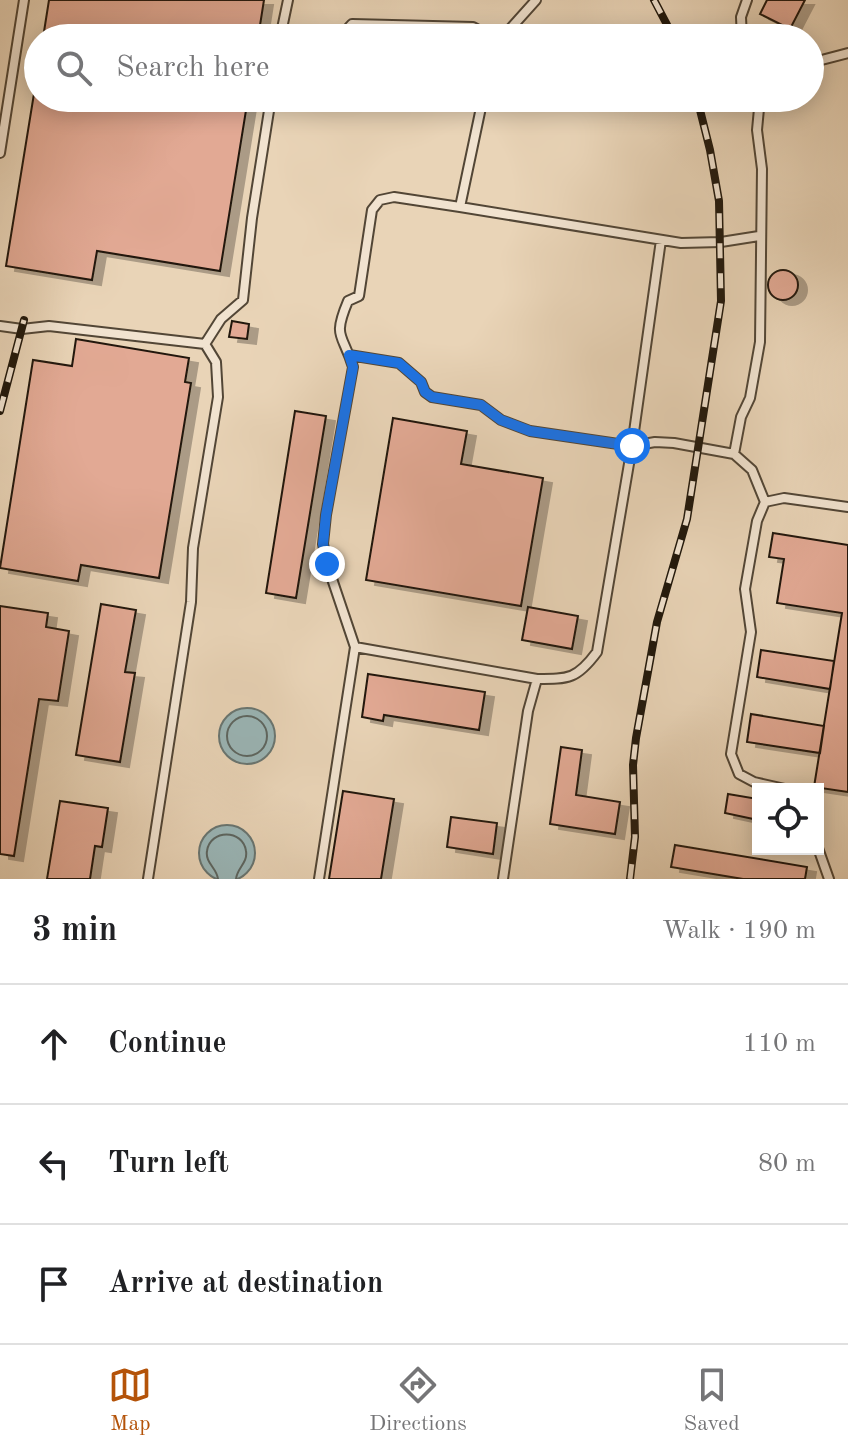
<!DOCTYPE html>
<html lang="en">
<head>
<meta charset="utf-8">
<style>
	:root { --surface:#fff; --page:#f2f2f2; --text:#202124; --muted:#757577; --line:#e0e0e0; --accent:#b45309 }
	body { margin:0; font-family:"Old Standard TT",serif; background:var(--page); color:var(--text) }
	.controls { position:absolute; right:24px; bottom:24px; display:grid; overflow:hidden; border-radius:0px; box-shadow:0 4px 20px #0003 }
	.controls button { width:72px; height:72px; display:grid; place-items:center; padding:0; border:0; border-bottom:2px solid var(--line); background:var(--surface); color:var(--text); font:40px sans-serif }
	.stop { position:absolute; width:24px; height:24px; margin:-18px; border:6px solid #1a73e8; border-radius:50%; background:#fff }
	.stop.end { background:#1a73e8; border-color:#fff; box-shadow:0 2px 8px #0008 }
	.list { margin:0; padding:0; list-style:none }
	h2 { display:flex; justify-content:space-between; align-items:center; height:104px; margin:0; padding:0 32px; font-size:34px }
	h2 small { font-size:26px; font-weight:400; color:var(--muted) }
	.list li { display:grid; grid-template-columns:52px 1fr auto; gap:24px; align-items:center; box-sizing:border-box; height:120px; padding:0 32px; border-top:2px solid var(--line) }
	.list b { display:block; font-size:30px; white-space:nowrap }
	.list em { font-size:26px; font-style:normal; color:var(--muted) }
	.icon { flex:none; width:44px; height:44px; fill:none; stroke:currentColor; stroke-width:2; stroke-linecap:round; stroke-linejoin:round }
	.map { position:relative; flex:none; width:848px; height:879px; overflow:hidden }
	.search { position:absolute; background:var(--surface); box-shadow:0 4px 20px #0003; left:24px; right:24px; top:24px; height:88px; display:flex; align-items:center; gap:20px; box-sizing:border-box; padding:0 28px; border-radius:44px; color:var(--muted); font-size:30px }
	.sheet { height:464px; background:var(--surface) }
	nav { display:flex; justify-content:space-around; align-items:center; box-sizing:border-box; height:112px; border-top:2px solid var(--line); background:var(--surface); font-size:22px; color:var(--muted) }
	nav a { display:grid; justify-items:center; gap:4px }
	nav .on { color:var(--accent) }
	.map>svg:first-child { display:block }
	.water { fill:#9ab6b7; stroke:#697672; stroke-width:2 }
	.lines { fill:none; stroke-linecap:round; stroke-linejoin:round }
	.shore { stroke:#5d6661; stroke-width:2 }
	.building { fill:#e2a994; stroke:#20170b; stroke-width:2; filter:url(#shadow) }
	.service-casing { stroke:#524636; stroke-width:12 }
	.service { stroke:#f1e3d0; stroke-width:8 }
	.rail-casing { stroke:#20170b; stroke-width:8 }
	.rail { stroke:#f1e3d0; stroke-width:5; stroke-dasharray:15; stroke-linecap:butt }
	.route { stroke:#1a73e8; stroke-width:10 }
</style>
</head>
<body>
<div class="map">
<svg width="848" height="879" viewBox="0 0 848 879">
	<defs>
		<filter id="shadow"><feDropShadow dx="9" dy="5" stdDeviation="0" flood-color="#0004"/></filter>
	</defs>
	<rect width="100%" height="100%" fill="#e9d4b7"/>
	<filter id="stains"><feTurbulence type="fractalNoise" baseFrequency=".0025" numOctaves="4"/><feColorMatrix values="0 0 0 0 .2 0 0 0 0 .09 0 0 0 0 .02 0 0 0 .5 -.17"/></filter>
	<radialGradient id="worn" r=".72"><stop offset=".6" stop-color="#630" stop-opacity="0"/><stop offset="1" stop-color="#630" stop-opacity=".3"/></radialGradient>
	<path class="water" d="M219 736a28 28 0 1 1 56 0a28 28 0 1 1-56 0Z
		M199 853a28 28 0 1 1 56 0a28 28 0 1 1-56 0Z"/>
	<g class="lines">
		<path class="shore" d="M227 736a20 20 0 1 1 40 0a20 20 0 1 1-40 0Z
			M218 879C217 868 205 863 207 851 210 829 243 829 246 851 248 863 237 868 236 879"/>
	</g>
	<path class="building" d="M49 0H264L258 38H43Z
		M767 0H805L790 29 760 14Z
		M38 69V98H248L220 271 97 251 92 280 6 266Z
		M768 285a15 15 0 1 1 30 0a15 15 0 1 1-30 0Z
		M232 321 249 324 247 339 229 337Z
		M76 339 189 358 185 382 191 383 159 578 81 565 78 581 0 568 33 360 72 366Z
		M295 411 326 416 296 598 266 593Z
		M393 418 467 431 461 464 543 478 521 606 366 580Z
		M773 533 848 545V792L814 787 842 613 777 603 784 559 769 557Z
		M101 604 136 610 125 672 135 673 120 762 76 755Z
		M0 606 48 613 46 627 69 631 58 701 39 699 14 856 0 854Z
		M528 607 578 616 572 649 522 640Z
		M761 650 834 661 830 689 757 677Z
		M368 674 485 692 479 730 384 715 383 721 362 717Z
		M751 714 824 726 820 753 747 742Z
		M561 747 582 750 576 795 620 802 615 834 550 824Z
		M343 791 394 799 381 879H329Z
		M728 794 758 799V820L725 813Z
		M60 801 108 808 102 847 95 846 90 879H47Z
		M451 817 497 823 493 854 447 847Z
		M675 845 807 867 805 879H743L671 867Z"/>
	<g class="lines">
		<g class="service-casing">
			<path id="service" d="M280 38 288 0
				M339 38 352 24 473 27 493 38
				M497 38 510 29 536 0
				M742 38 741 17 747 0
				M810 63 848 53
				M760 98 757 130 762 169 760 342 750 398 741 417 734 454 752 470 765 502 757 521 745 589 751 632 731 754 739 774 754 782 785 789
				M0 153 24 0
				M460 207 483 98
				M0 326 22 329 49 326 205 344 216 362 218 397 193 548 191 602 148 879
				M205 344 221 319 243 300 252 218 271 98
				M349 355 399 363 421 382 425 392 432 397 481 405 501 420 530 431 632 446 655 442 674 443 734 454
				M765 502 784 498 848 507
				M355 647 327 564 323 544 326 515 353 367C343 333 332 339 348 301L359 296 372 210 380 200 394 197 460 207 681 243 721 242 759 236
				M818 848 829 879
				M319 879 355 647 537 679C569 679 577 679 597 652L632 446 661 240
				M503 879 528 711 537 679"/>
		</g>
		<use href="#service" class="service"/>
		<g class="rail-casing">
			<path id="rail" d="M654 0 674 38
				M0 411 24 320
				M630 879 635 837 633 765 636 738 657 622 687 519 721 301 719 201 710 150 697 98"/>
		</g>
		<use href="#rail" class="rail"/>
	</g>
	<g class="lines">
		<path class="route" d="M327 564 323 544 326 515 353 367 349 355 399 363 421 382 425 392 432 397 481 405 501 420 530 431 632 446"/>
	</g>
	<rect width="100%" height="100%" filter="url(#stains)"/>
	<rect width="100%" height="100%" fill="url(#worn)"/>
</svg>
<div class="controls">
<button><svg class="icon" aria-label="locate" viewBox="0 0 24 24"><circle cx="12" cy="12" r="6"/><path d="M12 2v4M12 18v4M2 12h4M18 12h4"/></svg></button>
</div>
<div class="stop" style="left:632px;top:446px"></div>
<div class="stop end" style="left:327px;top:564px"></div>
<div class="search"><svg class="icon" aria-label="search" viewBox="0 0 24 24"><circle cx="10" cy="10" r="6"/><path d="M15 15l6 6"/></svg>Search here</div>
</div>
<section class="sheet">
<h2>3 min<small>Walk · 190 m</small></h2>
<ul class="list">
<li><svg class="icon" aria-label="ahead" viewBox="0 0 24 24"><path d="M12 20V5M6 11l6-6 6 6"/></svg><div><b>Continue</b></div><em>110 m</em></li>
<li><svg class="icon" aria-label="left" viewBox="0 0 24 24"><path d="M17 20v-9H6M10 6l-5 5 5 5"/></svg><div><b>Turn left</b></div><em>80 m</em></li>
<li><svg class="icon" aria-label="arrive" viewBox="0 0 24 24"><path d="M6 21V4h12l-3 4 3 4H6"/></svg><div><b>Arrive at destination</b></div></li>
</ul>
</section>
<nav>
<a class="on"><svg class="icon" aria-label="map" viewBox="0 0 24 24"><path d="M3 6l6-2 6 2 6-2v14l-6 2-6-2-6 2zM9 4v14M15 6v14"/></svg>Map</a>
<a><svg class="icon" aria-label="directions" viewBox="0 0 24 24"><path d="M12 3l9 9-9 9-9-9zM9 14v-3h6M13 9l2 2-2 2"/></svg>Directions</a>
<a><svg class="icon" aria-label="saved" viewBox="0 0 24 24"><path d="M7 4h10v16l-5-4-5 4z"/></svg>Saved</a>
</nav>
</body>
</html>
